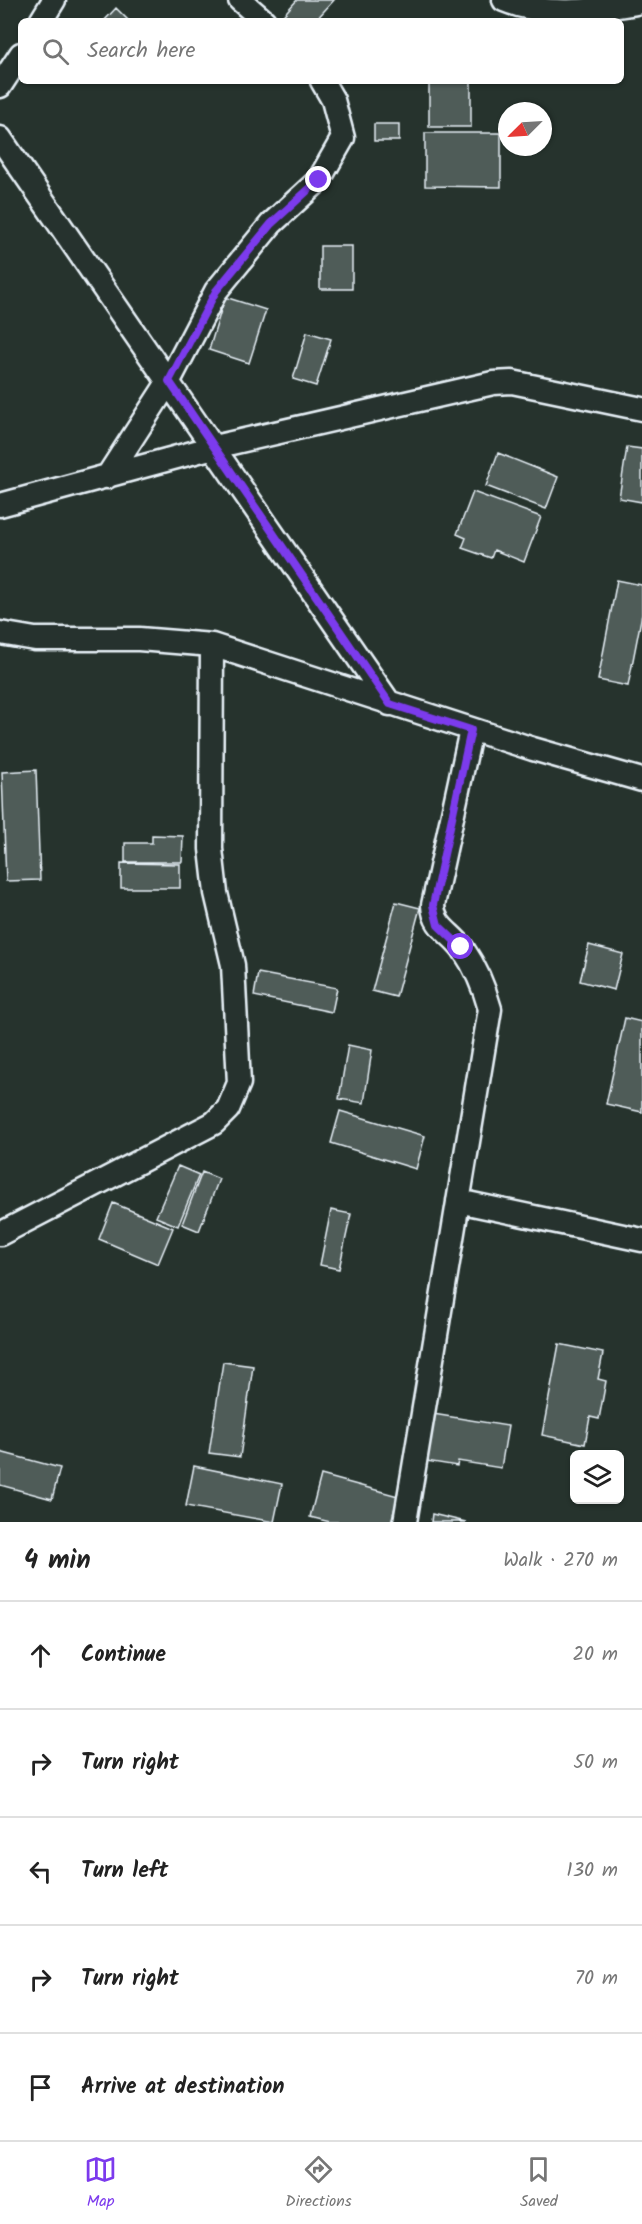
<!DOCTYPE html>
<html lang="en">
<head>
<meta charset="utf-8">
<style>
	:root { --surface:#fff; --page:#f6f6f6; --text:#222; --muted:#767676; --line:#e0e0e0; --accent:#7c3aed }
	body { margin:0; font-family:Kalam,sans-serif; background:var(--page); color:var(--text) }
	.controls { position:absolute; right:18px; bottom:18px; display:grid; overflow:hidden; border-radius:9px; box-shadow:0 2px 4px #0004 }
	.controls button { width:54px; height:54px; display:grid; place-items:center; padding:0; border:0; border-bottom:2px solid var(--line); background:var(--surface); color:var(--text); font:30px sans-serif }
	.compass { position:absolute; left:498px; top:102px; width:54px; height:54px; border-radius:50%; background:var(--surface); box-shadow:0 2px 4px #0004; rotate:246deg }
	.stop { position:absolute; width:18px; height:18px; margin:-14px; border:4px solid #7c3aed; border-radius:50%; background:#fff }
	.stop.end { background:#7c3aed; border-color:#fff; box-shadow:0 2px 6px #0008 }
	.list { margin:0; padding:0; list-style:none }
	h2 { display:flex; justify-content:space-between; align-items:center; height:78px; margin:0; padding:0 24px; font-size:26px }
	h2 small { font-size:20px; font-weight:400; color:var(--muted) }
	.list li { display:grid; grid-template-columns:39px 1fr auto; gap:18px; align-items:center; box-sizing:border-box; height:108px; padding:0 24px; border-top:2px solid var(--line) }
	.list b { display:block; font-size:22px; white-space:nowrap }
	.list em { font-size:20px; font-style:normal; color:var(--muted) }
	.icon { flex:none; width:33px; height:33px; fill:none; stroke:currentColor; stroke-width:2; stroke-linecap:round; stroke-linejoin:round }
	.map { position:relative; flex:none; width:642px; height:1522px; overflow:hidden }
	.search { position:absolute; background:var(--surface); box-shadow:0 2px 4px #0004; left:18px; right:18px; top:18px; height:66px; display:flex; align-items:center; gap:15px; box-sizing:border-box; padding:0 21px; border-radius:9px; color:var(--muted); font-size:22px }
	.sheet { height:618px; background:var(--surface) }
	nav { display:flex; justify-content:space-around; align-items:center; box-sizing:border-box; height:84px; border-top:2px solid var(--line); background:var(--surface); font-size:16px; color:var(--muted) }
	nav a { display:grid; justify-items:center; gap:3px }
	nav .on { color:var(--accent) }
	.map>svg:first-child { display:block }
	.building { fill:#505c59; stroke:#e8f1f8; stroke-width:1.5 }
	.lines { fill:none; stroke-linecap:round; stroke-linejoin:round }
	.street-casing { stroke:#e8f1f8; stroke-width:27 }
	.street { stroke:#26332d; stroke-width:22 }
	.route { stroke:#7c3aed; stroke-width:8 }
</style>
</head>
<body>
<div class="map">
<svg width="642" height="1522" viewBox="0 0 642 1522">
	<rect width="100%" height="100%" fill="#26332d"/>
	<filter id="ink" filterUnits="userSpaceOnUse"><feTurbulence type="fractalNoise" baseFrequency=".0167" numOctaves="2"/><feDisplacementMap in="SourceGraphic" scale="12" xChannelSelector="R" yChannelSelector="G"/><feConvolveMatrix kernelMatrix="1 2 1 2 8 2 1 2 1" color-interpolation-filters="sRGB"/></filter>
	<g filter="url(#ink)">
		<path class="building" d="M297 0H334L315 21H278Z
			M116 8 129 21H104Z
			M429 81H471V127H429Z
			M374 124H399V141H374Z
			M425 133H501V187L425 186Z
			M320 246H352V289H320Z
			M225 297 266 310 249 363 209 350Z
			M307 332 331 339 316 386 293 379Z
			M627 447 642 449V502L619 498Z
			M498 453 558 477 546 509 486 486Z
			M473 492 541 517 524 562 494 550 491 558 462 548 466 538 457 534Z
			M617 580 642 585V614L628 686 598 680Z
			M36 770 40 880 6 881 2 772Z
			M152 835 183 836 182 862H125V843H152Z
			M121 863 180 864V888H121Z
			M396 902 420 908 396 997 372 991Z
			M589 945 623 954 614 990 580 981Z
			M258 973 337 988 332 1012 254 996Z
			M625 1018 642 1022V1112L606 1104Z
			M348 1045 372 1050 364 1103 339 1099Z
			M340 1111 425 1136 416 1169 331 1143Z
			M178 1166 199 1175 178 1226 156 1217Z
			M202 1172 219 1179 199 1231 182 1224Z
			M113 1203 173 1228 158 1264 99 1239Z
			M331 1210 351 1214 339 1269 320 1265Z
			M559 1344 603 1353 598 1379 606 1381 599 1419 590 1417 585 1444 542 1435Z
			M223 1362 253 1366 240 1457 209 1453Z
			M427 1413 508 1426 501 1468 458 1461 457 1466 420 1460Z
			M0 1452 60 1468 52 1499 0 1485Z
			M194 1466 282 1484 274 1522 186 1506Z
			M321 1475 398 1496 391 1522H330L310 1517Z
			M432 1514 466 1522H431Z"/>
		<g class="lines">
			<g class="street-casing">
				<path id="street" d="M240 0 264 21
					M504 0C550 19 594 10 642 2
					M41 21 54 0
					M0 86 21 54
					M0 138 390 704
					M107 477 169 381 216 291 271 224 319 180 343 138 333 100 322 81
					M0 505 214 447 493 383 512 382 642 409
					M0 633 35 639H139L212 645 533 749 642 780
					M458 1201 642 1240
					M0 1234 214 1123 228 1109 239 1083 233 965 216 893 211 849 212 645
					M405 1522 490 1009C484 987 476 968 463 949 451 932 434 928 433 905L471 730"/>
			</g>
			<use href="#street" class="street"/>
		</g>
	</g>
	<g class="lines" filter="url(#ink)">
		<path class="route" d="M319 180 271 224 216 291 169 381 390 704 471 730 433 905 438 925 461 947"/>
	</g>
</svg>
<div class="controls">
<button><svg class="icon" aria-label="layers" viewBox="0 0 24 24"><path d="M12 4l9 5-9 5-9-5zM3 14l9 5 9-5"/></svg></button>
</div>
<svg class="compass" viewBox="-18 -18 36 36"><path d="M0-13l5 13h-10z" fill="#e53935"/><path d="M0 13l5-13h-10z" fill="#767676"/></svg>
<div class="stop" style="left:461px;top:947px"></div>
<div class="stop end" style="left:319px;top:180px"></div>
<div class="search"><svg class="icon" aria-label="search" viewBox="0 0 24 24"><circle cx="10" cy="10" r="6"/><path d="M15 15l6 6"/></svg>Search here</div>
</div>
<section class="sheet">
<h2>4 min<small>Walk · 270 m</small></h2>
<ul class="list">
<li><svg class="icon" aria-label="ahead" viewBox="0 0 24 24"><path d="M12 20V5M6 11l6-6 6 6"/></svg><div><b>Continue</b></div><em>20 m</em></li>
<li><svg class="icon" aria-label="right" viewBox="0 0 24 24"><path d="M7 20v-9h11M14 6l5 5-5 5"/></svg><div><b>Turn right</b></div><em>50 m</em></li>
<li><svg class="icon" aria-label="left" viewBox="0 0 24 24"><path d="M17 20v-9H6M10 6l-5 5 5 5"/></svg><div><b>Turn left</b></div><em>130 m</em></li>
<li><svg class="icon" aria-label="right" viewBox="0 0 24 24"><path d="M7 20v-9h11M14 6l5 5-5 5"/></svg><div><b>Turn right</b></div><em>70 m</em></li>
<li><svg class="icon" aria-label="arrive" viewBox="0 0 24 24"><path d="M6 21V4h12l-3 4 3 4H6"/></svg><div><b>Arrive at destination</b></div></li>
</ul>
</section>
<nav>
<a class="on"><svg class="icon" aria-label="map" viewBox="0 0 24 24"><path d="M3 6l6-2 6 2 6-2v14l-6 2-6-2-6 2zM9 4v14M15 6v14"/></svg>Map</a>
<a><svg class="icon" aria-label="directions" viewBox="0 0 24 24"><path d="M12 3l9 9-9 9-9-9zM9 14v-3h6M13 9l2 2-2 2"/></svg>Directions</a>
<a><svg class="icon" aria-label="saved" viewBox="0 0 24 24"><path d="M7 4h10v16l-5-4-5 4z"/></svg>Saved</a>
</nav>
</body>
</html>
